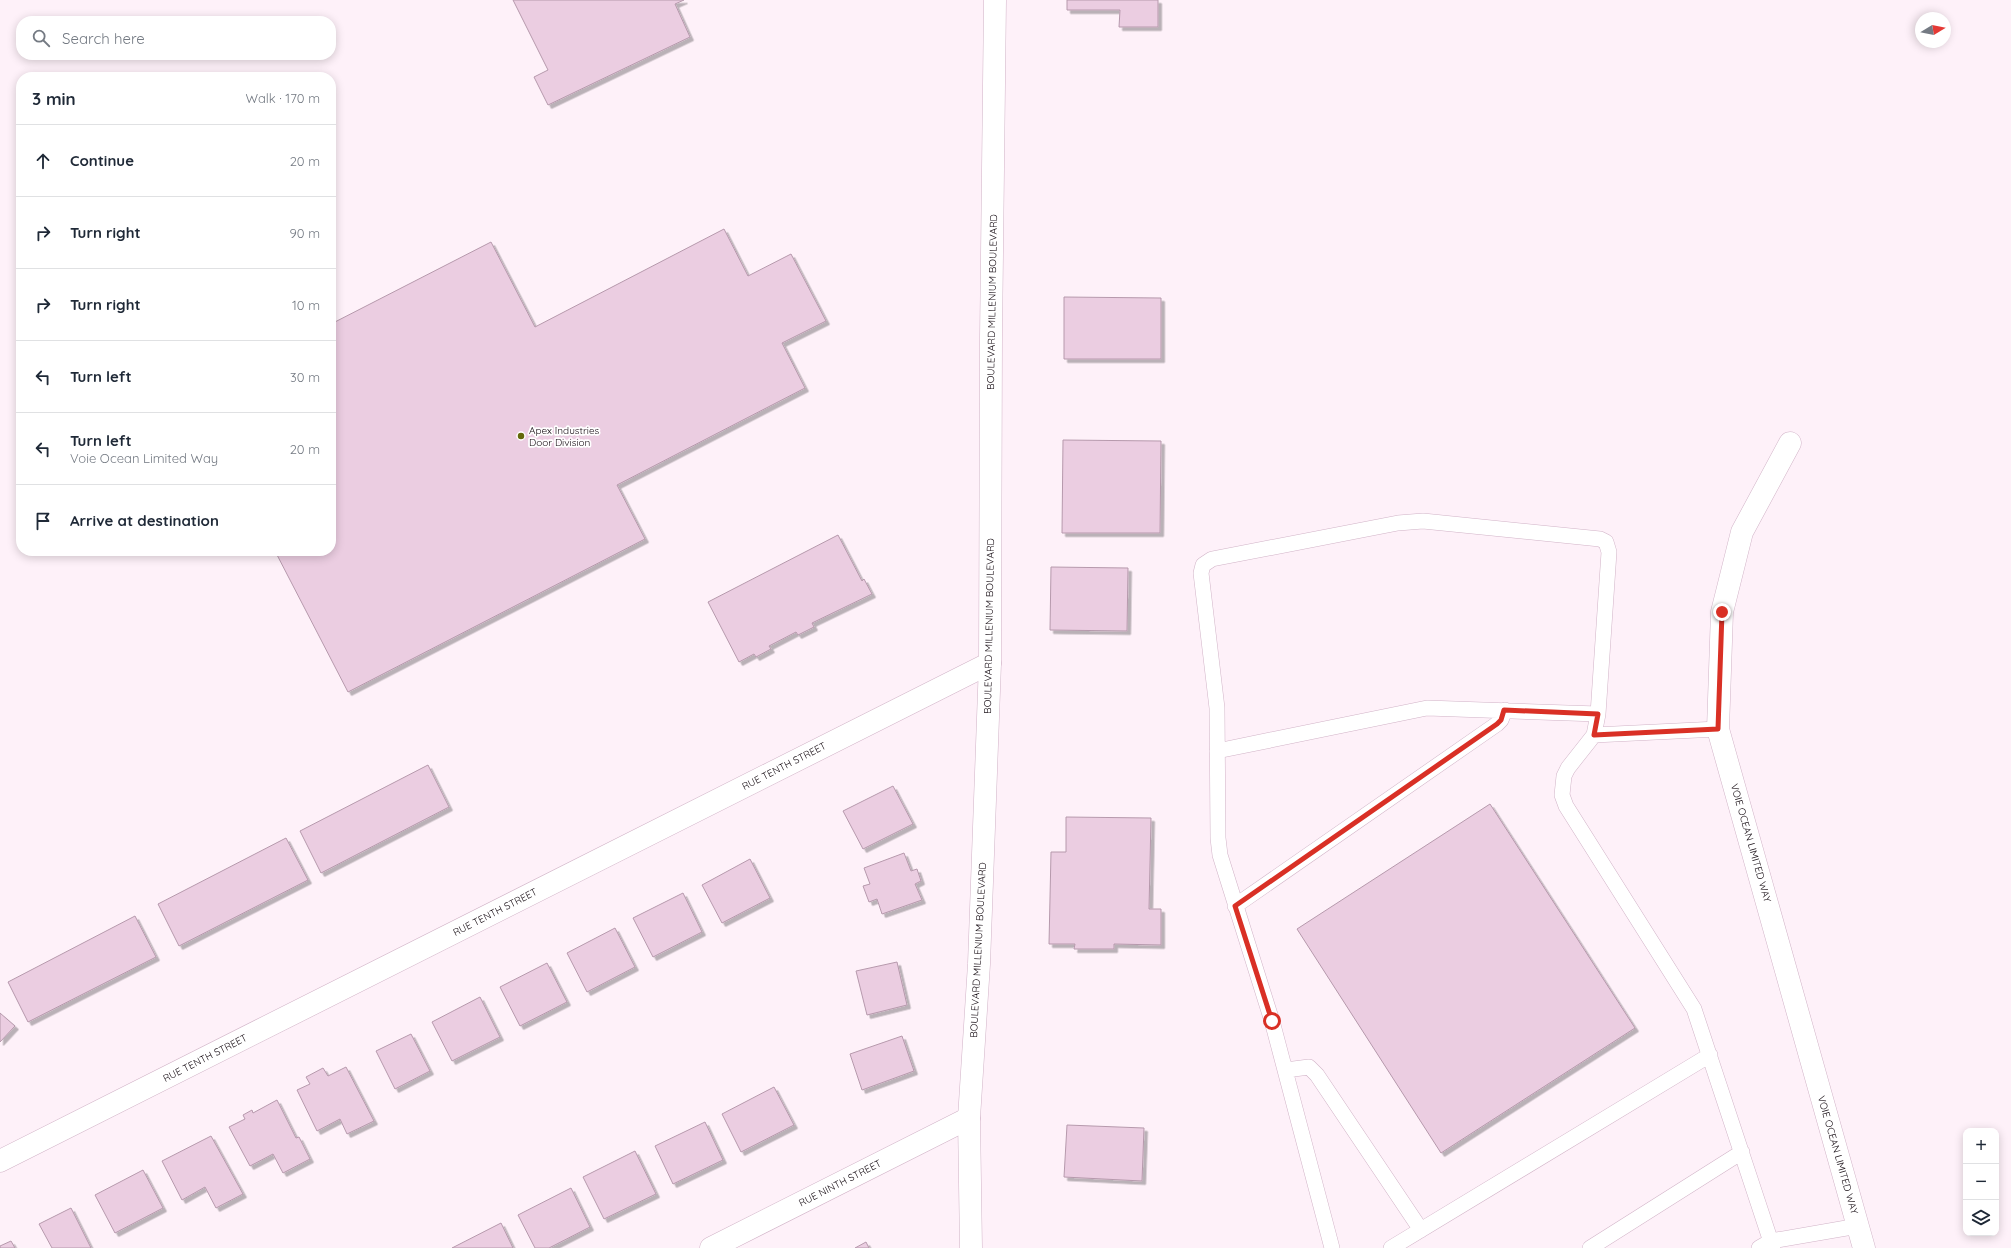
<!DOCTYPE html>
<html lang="en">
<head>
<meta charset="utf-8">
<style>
	:root { --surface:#fff; --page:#f2f2f3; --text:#1f2937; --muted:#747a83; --line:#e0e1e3 }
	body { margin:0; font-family:Quicksand,sans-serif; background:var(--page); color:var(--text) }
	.controls { position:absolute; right:12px; bottom:12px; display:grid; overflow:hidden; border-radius:8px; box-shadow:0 2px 10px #0003 }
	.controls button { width:36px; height:36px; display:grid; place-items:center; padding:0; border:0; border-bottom:1px solid var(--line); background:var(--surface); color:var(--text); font:20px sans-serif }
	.compass { position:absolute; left:1915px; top:12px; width:36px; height:36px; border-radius:50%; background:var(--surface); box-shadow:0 2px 10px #0003; rotate:80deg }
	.stop { position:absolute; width:12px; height:12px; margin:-9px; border:3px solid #d93025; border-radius:50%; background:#fff }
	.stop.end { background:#d93025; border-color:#fff; box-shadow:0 1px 4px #0008 }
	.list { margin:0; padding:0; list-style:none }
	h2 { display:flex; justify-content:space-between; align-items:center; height:52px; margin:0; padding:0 16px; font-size:17px }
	h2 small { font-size:13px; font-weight:400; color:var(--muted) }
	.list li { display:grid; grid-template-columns:26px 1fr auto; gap:12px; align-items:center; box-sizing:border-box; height:72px; padding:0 16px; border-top:1px solid var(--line) }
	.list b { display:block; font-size:15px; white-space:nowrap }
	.list p { margin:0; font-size:13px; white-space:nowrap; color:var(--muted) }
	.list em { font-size:13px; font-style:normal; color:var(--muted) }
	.icon { flex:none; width:22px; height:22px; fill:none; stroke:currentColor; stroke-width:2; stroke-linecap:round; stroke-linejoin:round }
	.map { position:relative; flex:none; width:2011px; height:1248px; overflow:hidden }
	.search { position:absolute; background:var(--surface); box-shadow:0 2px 10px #0003; left:16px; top:16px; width:320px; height:44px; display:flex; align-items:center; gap:10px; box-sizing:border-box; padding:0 14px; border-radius:16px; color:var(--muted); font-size:15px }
	.panel { position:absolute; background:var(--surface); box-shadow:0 2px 10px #0003; left:16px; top:72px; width:320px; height:484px; border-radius:16px }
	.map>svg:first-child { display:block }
	.building { fill:#ebcde1; stroke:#b699ac; filter:url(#shadow) }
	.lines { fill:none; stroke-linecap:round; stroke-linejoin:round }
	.lane-casing { stroke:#d1b3c7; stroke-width:16 }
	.street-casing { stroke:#d1b3c7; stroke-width:23 }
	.secondary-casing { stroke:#d1b3c7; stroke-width:23 }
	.lane { stroke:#fff; stroke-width:15 }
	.street { stroke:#fff; stroke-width:22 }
	.secondary { stroke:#fff; stroke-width:22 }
	.route { stroke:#d93025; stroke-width:5 }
	.poi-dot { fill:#64690b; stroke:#fff; stroke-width:1.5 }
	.labels { text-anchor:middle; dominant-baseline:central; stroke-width:3.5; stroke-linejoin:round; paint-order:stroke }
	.street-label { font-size:10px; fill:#160c13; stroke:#fff }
	.poi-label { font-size:10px; fill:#160c13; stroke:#fff; text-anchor:start }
</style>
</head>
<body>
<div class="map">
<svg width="2011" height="1248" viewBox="0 0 2011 1248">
	<defs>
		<filter id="shadow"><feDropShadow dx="3.5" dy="3.5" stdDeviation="0" flood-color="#0004"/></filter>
	</defs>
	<rect width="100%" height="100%" fill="#fef1f9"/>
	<path class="building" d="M513 0H684L675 4 690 37 548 105 534 77 548 70Z
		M1067 0H1158V27H1119L1120 10H1067Z
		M724 229 748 276 791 254 826 321 782 343 805 388 617 485 645 539 348 692 275 551H331V324L491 242 535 327Z
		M1064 297 1161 298V359H1064Z
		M1063 440 1161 441 1160 533H1062Z
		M838 535 862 581 864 579 872 594 812 623 814 627 798 635 796 632 769 646 771 649 756 657 754 654 739 662 708 602Z
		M1051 567 1128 568 1127 631 1050 630Z
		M428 765 449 807 321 873 300 831Z
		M893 786 913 824 863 849 843 811Z
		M1490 804 1635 1028 1441 1153 1297 929Z
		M1066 817 1151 818 1149 909H1161V945L1114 944V949H1074L1075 944H1049L1051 852H1066Z
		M286 838 308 880 179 946 158 904Z
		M904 853 911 871 917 869 921 881 915 884 922 900 882 914 877 899 869 902 863 886 870 884 864 868Z
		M750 859 770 898 722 923 702 885Z
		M683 893 702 932 653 957 633 918Z
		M135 916 156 957 28 1022 8 982Z
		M615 928 635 967 587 992 567 953Z
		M897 962 907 1005 867 1015 856 971Z
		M547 963 567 1002 520 1026 500 987Z
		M480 997 500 1037 452 1061 432 1022Z
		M0 1013 15 1026 0 1042Z
		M411 1034 430 1071 395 1089 376 1051Z
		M902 1036 914 1071 862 1090 850 1054Z
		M346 1067 374 1121 347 1134 340 1119 317 1131 297 1090 310 1084 306 1077 323 1068 328 1076Z
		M774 1087 794 1125 741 1152 722 1114Z
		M277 1100 296 1138 299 1137 310 1159 283 1173 273 1154 250 1166 229 1127 245 1119 243 1115 252 1110 253 1113Z
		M705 1122 723 1160 673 1184 655 1146Z
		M1067 1125 1144 1128 1142 1181 1064 1177Z
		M211 1136 243 1194 216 1208 205 1187 182 1200 162 1161Z
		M635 1151 656 1194 604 1219 583 1177Z
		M143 1170 163 1208 115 1233 95 1195Z
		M571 1188 590 1227 549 1248H535L518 1215Z
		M71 1208 91 1248H52L39 1224Z
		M501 1223 513 1248H452Z
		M11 1241 15 1248H0V1246Z
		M866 1242 869 1248H855Z"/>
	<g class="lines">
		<g class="lane-casing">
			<path id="lane" d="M1594 735 1718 729
				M1217 751 1427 708 1598 714
				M1235 906 1497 724 1501 720 1505 710
				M1286 1070 1309 1067 1317 1075 1421 1230
				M1332 1248 1272 1021 1220 855 1218 838 1217 708 1201 573 1203 565 1212 559 1398 523 1423 521 1600 539 1606 542 1609 552 1598 714 1594 735 1568 768 1564 776 1562 795 1566 806 1694 1009 1773 1248
				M1391 1248 1710 1055
				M1590 1248 1742 1152
				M1759 1248 1771 1241 1858 1226"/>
		</g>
		<g class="street-casing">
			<path id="street" d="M1790 443 1742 532 1722 612 1718 729 1864 1248
				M0 1161 990 663
				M711 1248 969 1118"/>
		</g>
		<g class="secondary-casing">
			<path id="secondary" d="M971 1248 969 1118 979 964 990 663 991 338 995 0"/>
		</g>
		<use href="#lane" class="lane"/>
		<use href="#street" class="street"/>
		<use href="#secondary" class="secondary"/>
	</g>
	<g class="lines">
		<path class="route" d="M1272 1021 1235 906 1497 724 1501 720 1504 710 1598 714 1594 735 1718 729 1722 612"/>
	</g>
	<circle class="poi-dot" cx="521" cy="436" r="4"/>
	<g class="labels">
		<g class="street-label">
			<text transform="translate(992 302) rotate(-89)">BOULEVARD MILLENIUM BOULEVARD</text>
			<text transform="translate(989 626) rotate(-89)">BOULEVARD MILLENIUM BOULEVARD</text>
			<text transform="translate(784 766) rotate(-27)">RUE TENTH STREET</text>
			<text transform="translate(1751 843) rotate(74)">VOIE OCEAN LIMITED WAY</text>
			<text transform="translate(495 912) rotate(-27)">RUE TENTH STREET</text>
			<text transform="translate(978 950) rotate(-87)">BOULEVARD MILLENIUM BOULEVARD</text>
			<text transform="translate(205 1058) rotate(-27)">RUE TENTH STREET</text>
			<text transform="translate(1838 1155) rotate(74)">VOIE OCEAN LIMITED WAY</text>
			<text transform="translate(840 1183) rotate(-27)">RUE NINTH STREET</text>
		</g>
		<g class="poi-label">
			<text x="529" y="430">Apex Industries<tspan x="529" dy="12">Door Division</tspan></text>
		</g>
	</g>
</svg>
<div class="controls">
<button>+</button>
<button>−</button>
<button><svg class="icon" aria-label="layers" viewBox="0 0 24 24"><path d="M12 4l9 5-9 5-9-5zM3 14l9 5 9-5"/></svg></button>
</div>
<svg class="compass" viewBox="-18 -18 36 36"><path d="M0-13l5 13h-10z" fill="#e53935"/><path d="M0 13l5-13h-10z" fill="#747a83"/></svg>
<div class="stop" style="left:1272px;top:1021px"></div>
<div class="stop end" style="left:1722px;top:612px"></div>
<div class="search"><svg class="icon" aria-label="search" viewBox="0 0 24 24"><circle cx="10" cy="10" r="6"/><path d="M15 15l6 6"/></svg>Search here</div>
<section class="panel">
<h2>3 min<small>Walk · 170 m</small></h2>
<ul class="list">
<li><svg class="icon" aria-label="ahead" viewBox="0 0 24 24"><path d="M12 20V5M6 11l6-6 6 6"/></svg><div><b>Continue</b></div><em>20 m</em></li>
<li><svg class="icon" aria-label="right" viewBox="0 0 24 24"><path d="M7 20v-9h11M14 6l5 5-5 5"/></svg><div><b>Turn right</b></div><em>90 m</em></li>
<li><svg class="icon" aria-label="right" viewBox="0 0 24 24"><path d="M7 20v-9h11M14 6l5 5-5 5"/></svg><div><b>Turn right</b></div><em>10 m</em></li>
<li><svg class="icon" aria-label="left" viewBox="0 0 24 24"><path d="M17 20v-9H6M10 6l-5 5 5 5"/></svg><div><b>Turn left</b></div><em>30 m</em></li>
<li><svg class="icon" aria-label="left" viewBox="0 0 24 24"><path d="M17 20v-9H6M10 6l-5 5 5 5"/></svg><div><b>Turn left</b><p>Voie Ocean Limited Way</p></div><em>20 m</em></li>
<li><svg class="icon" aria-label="arrive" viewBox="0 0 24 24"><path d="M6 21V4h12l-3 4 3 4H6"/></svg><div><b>Arrive at destination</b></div></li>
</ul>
</section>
</div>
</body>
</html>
